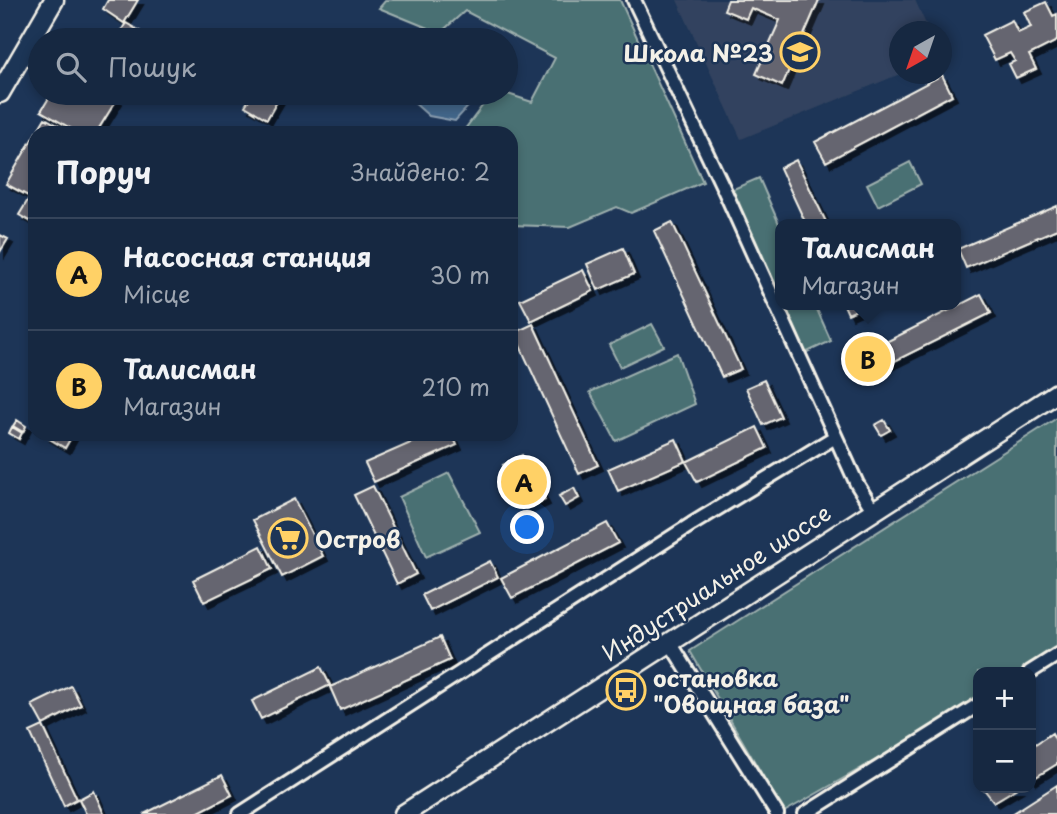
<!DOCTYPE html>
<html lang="uk">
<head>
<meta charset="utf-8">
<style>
	:root { --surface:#162841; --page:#23344c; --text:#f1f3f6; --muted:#9ea6b1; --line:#35445a; --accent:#ffd166 }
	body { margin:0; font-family:"Playpen Sans",sans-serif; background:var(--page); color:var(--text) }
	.controls { position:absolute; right:21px; bottom:21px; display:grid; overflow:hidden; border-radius:14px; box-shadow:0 4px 10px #0003 }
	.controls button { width:63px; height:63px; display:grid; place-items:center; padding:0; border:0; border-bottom:2px solid var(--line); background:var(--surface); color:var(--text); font:35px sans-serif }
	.compass { position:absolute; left:889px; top:21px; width:63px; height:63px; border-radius:50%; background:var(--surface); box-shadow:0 4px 10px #0003; rotate:220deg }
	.you { position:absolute; left:528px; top:528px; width:24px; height:24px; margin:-18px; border:5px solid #fff; border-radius:50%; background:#1a73e8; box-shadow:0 0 0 10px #1a73e833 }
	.badge { display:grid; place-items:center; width:46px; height:46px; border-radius:50%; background:var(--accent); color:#111; font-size:23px; font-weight:700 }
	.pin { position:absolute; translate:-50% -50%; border:4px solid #fff; box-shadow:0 2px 7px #0006 }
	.popup { position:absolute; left:775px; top:219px; width:186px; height:91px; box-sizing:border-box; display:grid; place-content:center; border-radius:14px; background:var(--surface); filter:drop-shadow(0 2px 5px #0005); font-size:23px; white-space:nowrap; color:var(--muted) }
	.popup b { font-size:26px; color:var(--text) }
	.popup::after { content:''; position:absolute; left:50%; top:100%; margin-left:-14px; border:14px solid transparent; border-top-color:var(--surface) }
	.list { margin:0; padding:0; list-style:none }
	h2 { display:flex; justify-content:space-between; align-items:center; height:91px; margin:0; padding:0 28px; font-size:30px }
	h2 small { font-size:23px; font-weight:400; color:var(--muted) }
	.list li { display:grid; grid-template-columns:46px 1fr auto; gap:21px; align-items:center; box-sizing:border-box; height:112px; padding:0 28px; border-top:2px solid var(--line) }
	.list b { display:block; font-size:26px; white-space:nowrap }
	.list p { margin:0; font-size:23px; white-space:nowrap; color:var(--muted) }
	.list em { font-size:23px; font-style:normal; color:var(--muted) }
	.icon { flex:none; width:38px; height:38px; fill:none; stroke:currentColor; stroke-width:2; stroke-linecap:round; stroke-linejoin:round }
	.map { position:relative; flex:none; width:1057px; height:814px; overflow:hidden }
	.search { position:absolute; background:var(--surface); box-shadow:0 4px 10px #0003; left:28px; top:28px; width:490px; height:77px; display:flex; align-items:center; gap:18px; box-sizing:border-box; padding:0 24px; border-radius:38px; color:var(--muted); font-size:26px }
	.panel { position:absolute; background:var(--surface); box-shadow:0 4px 10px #0003; left:28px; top:126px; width:490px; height:315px; border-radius:21px }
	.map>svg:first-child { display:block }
	.built { fill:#33435e }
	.green { fill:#486f73; stroke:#9eb0ae; stroke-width:2 }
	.water { fill:#43668a; stroke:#8a9eb0; stroke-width:2 }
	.building { fill:#65656f; stroke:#f4f1e8; stroke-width:2; filter:url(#shadow) }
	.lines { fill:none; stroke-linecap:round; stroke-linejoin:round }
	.street-casing { stroke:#f4f1e8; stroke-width:18 }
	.secondary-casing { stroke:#f4f1e8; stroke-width:23 }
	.street { stroke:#1d3557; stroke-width:12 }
	.secondary { stroke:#1d3557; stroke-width:18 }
	.labels { text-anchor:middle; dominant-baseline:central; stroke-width:5; stroke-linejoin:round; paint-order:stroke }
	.poi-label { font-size:23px; font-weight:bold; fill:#f4f1e8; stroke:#1d3557; text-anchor:start }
	.street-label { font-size:23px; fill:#f4f1e8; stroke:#1d3557 }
</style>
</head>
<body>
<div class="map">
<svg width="1057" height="814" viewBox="0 0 1057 814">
	<defs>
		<filter id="shadow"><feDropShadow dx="5" dy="5" stdDeviation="0" flood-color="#0009"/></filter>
	</defs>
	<rect width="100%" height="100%" fill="#1d3557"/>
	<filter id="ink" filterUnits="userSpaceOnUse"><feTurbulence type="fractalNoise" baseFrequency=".0143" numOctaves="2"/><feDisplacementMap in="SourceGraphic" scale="14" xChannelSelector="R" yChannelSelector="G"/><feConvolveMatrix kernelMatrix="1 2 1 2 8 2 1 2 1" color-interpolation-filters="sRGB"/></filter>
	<g filter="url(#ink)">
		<path class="built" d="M677 0H915L929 31 900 32V74L741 139Z"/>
		<path class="green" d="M386 0H620L703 182 631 213 617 207 570 227 511 225V133H462L492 93H505L532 102 555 58 465 11 440 33 379 8Z
			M910 162 921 184 878 206 867 184Z
			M759 178 780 226V303L731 190Z
			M781 305H815L831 341 803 354Z
			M652 324 664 346 620 367 609 345Z
			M677 353 695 404 616 441 590 392Z
			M1057 418V657L1030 672H978V702L784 812 690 651Z
			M449 473 480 532 426 557 399 497Z"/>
		<path class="water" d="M403 93H478L475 99 455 121 429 116Z"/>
		<path class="building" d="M108 0H138L124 23 103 9Z
			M728 0H819L782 86 756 74 780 20 751 8 746 19 724 10Z
			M1046 2 1053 16 1057 14V41L1029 55 1036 69 1016 78 1009 64 1015 61 1010 53 995 60 982 35 1012 20 1018 33 1031 27 1024 12Z
			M126 23 155 40H115Z
			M288 30 307 40H282Z
			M942 75 952 95 826 162 815 142Z
			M52 93H107L117 99 96 133H79L41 111Z
			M253 93H282L267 119 245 106Z
			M45 118 66 130 65 133H36Z
			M35 134V184L28 196 6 184Z
			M796 160 827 224H806L780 168Z
			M31 195 35 197V224L19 215Z
			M1057 206V229L966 268 958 249Z
			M672 222 741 369 722 377 654 231Z
			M0 235 8 239 0 252Z
			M623 248 634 274 598 290 587 264Z
			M583 270 593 291 531 321 520 300Z
			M981 294 991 313 883 367 874 348Z
			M844 305H865V306L848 314Z
			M533 324 598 465 579 474 514 333Z
			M764 380 781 417 763 425 746 388Z
			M17 420 26 426 23 432 13 426Z
			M884 420 890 430 881 435 875 425Z
			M12 427 22 433 19 439 9 433Z
			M757 427 767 448 697 482 686 462Z
			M46 434H73L65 448 45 436Z
			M431 434H452L457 445 374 482 365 463Z
			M676 439 686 461 618 491 608 469Z
			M522 455 545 500 526 509 503 465Z
			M373 486 416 574 397 584 354 495Z
			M574 488 579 498 565 506 559 496Z
			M294 499 323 556 282 577 253 520Z
			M607 523 618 543 512 598 501 578Z
			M261 546 272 569 204 602 193 580Z
			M490 561 498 577 430 611 422 595Z
			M440 637 450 660 340 710 330 687Z
			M321 667 330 685 261 719 252 701Z
			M71 686 81 705 43 725 32 705Z
			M43 726 77 799 64 806 30 732Z
			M1052 733 1057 743V764L1031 780V747Z
			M222 775 232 795 195 814H144Z
			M1057 785V814H1012Z
			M983 788H1017L994 802Z
			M94 791 104 814H86L79 799Z"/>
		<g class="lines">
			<g class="street-casing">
				<path id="street" d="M634 0 722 185 857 484 873 510
					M669 641 777 814
					M1030 672 1057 655
					M240 814 692 524 835 437
					M805 814 978 705"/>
			</g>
			<g class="secondary-casing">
				<path id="secondary" d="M0 93 54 0
					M404 814 1057 393"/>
			</g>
			<use href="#street" class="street"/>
			<use href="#secondary" class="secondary"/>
		</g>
	</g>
	<defs>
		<g id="school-ring" transform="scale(2.0125)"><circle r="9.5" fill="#1d3557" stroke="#ffd166" stroke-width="1.5"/><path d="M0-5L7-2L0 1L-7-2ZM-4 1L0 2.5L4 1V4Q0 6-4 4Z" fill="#ffd166"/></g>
		<g id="supermarket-ring" transform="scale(2.0125)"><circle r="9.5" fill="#1d3557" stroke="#ffd166" stroke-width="1.5"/><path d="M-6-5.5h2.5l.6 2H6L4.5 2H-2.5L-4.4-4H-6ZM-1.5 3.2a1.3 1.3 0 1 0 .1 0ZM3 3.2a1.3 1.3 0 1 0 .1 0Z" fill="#ffd166"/></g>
		<g id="bus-ring" transform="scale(2.0125)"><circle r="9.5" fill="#1d3557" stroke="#ffd166" stroke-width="1.5"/><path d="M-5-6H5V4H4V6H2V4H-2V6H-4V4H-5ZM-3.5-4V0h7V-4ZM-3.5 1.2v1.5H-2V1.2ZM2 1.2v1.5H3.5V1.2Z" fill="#ffd166"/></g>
	</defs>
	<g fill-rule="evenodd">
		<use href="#school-ring" x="800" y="52"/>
		<use href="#supermarket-ring" x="288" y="538"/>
		<use href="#bus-ring" x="626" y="690"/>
	</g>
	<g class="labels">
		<g class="poi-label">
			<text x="773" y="52" text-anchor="end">Школа №23</text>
			<text x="315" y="538">Остров</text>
			<text x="653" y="677">остановка<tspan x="653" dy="26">"Овощная база"</tspan></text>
		</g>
		<g class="street-label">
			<text transform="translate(716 582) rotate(-33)">Индустриальное шоссе</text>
		</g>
	</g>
</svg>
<div class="controls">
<button>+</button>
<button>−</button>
</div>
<svg class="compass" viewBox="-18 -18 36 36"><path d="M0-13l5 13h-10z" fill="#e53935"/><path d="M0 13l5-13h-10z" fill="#9ea6b1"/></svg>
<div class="you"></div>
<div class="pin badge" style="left:524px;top:482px">A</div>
<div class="pin badge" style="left:868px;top:359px">B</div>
<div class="popup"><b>Талисман</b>Магазин</div>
<div class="search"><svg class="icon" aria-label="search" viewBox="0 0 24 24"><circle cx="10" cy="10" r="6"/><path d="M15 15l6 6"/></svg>Пошук</div>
<section class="panel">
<h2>Поруч<small>Знайдено: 2</small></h2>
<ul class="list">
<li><span class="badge">A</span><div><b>Насосная станция</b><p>Місце</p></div><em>30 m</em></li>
<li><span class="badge">B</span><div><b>Талисман</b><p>Магазин</p></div><em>210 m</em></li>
</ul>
</section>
</div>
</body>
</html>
